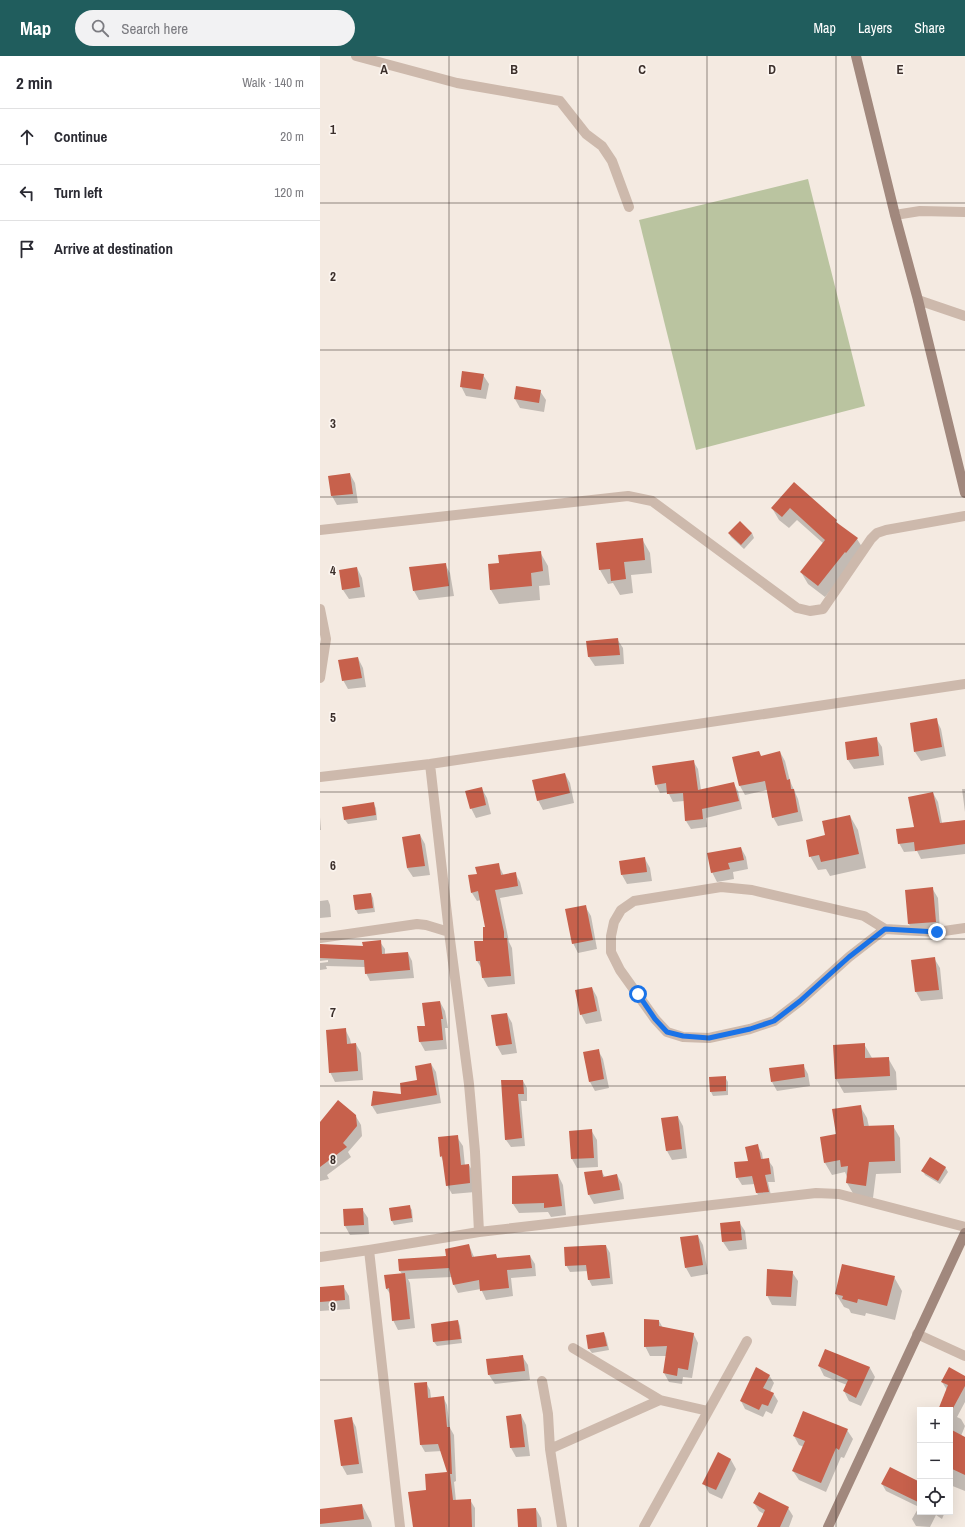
<!DOCTYPE html>
<html lang="en">
<head>
<meta charset="utf-8">
<style>
	:root { --surface:#fff; --page:#f2f2f3; --text:#2b2b33; --muted:#7c7c81; --line:#e1e1e2; --accent:#205d5d }
	body { margin:0; font-family:"Archivo Narrow",sans-serif; background:var(--page); color:var(--text) }
	.controls { position:absolute; right:12px; bottom:12px; display:grid; overflow:hidden; border-radius:0px; box-shadow:0 4px 16px #0002 }
	.controls button { width:36px; height:36px; display:grid; place-items:center; padding:0; border:0; border-bottom:1px solid var(--line); background:var(--surface); color:var(--text); font:20px sans-serif }
	.stop { position:absolute; width:12px; height:12px; margin:-9px; border:3px solid #1a73e8; border-radius:50%; background:#fff }
	.stop.end { background:#1a73e8; border-color:#fff; box-shadow:0 1px 4px #0008 }
	.list { margin:0; padding:0; list-style:none }
	h2 { display:flex; justify-content:space-between; align-items:center; height:52px; margin:0; padding:0 16px; font-size:17px }
	h2 small { font-size:13px; font-weight:400; color:var(--muted) }
	.list li { display:grid; grid-template-columns:26px 1fr auto; gap:12px; align-items:center; box-sizing:border-box; height:56px; padding:0 16px; border-top:1px solid var(--line) }
	.list b { display:block; font-size:15px; white-space:nowrap }
	.list em { font-size:13px; font-style:normal; color:var(--muted) }
	.icon { flex:none; width:22px; height:22px; fill:none; stroke:currentColor; stroke-width:2; stroke-linecap:round; stroke-linejoin:round }
	.map { position:relative; flex:none; width:645px; height:1471px; overflow:hidden }
	header { display:flex; align-items:center; gap:24px; box-sizing:border-box; height:56px; padding:0 20px; background:var(--accent); color:#fff }
	header strong { font-size:19px }
	nav { display:flex; gap:22px; margin-inline-start:auto; font-size:14px }
	.search { width:280px; height:36px; background:var(--page); display:flex; align-items:center; gap:10px; box-sizing:border-box; padding:0 14px; border-radius:22px; color:var(--muted); font-size:15px }
	main { display:flex }
	aside { flex:1; background:var(--surface) }
	.map>svg:first-child { display:block }
	.green { fill:#bac4a0 }
	.shadow { fill:#0003 }
	.building { fill:#c7614c }
	.lines { fill:none; stroke-linecap:round; stroke-linejoin:round }
	.street { stroke:#cdb9ac; stroke-width:10 }
	.secondary { stroke:#a1887d; stroke-width:10 }
	.route { stroke:#1a73e8; stroke-width:5 }
	.grid { fill:none; stroke:#3b2f2b; stroke-width:1; stroke-opacity:0.55 }
	.grid-label { font-size:13px; text-anchor:middle; font-weight:bold; fill:#3b2f2b; stroke:#fbf4ee; stroke-width:3.5; stroke-linejoin:round; paint-order:stroke }
</style>
</head>
<body>
<header>
<strong>Map</strong>
<div class="search"><svg class="icon" aria-label="search" viewBox="0 0 24 24"><circle cx="10" cy="10" r="6"/><path d="M15 15l6 6"/></svg>Search here</div>
<nav><a>Map</a><a>Layers</a><a>Share</a></nav>
</header>
<main>
<aside>
<h2>2 min<small>Walk · 140 m</small></h2>
<ul class="list">
<li><svg class="icon" aria-label="ahead" viewBox="0 0 24 24"><path d="M12 20V5M6 11l6-6 6 6"/></svg><div><b>Continue</b></div><em>20 m</em></li>
<li><svg class="icon" aria-label="left" viewBox="0 0 24 24"><path d="M17 20v-9H6M10 6l-5 5 5 5"/></svg><div><b>Turn left</b></div><em>120 m</em></li>
<li><svg class="icon" aria-label="arrive" viewBox="0 0 24 24"><path d="M6 21V4h12l-3 4 3 4H6"/></svg><div><b>Arrive at destination</b></div></li>
</ul>
</aside>
<div class="map">
<svg width="645" height="1471" viewBox="0 0 645 1471">
	<rect width="100%" height="100%" fill="#f4eae1"/>
	<path class="green" d="M488 123 545 350 376 394 319 164Z"/>
	<path class="shadow" d="M163 319 169 328 166 343 146 340 141 330Z
		M220 335 226 344 224 356 200 352 195 343Z
		M30 418 35 427 38 447 17 449 12 440 9 420Z
		M474 428 516 465 519 469 537 483 544 494 505 541 488 528 481 516 504 488 477 464 469 472 459 464 452 452Z
		M409 477H432L434 482 424 493 411 481Z
		M322 483 330 497 332 517 311 519 313 537 300 539 293 527 288 528 280 514 277 488Z
		M220 496 228 510 230 529 219 530 220 544 179 548 171 534 180 508Z
		M125 508 130 517 134 540 99 544 94 535Z
		M37 512 42 522 45 541 29 543 23 534Z
		M297 583 303 592 304 608 275 610 269 601 268 585Z
		M38 602 43 612 46 631 28 633 23 624Z
		M616 663 621 673 626 700 601 705 595 696Z
		M556 682 562 691 564 709 534 713 528 704Z
		M439 696 441 701 460 696 465 705 470 725 478 743 483 765 458 770 453 761 447 734 425 739 420 730 413 702Z
		M373 705 378 713 381 734 413 727 418 735 422 753 386 762 387 771 371 773 366 765 364 745 353 746 348 736 340 737 336 728Z
		M245 718 250 727 254 747 223 754 218 744Z
		M162 733 167 742 171 758 156 762 151 752Z
		M642 733H645V756Z
		M613 737 618 746 622 767 645 765V798L601 803 597 795 584 796 579 787 596 772Z
		M53 747 56 752 57 764 28 768 25 764 23 752Z
		M0 760V761L1 774H0Z
		M530 760 538 774 546 812 510 820 506 813 498 814 490 800Z
		M100 779 105 788 110 819 93 821 87 812Z
		M421 792 426 801 428 813 413 816 414 823 397 826 392 816Z
		M325 803 330 812 332 825 307 828 302 819Z
		M178 808 184 820 195 817 200 826 203 838 180 842 189 886 192 892 195 928 168 931 163 922 162 913 157 905 164 886 167 872 161 844 157 845 152 837 158 818Z
		M612 832 618 842 620 875 594 877 589 868Z
		M51 838 53 842 55 856 38 858 36 854 34 840Z
		M8 844 10 849 11 861 0 862V845Z
		M265 850 271 860 277 893 258 897 253 887Z
		M60 886 65 893V898L88 897 92 905 94 922 50 925 46 917 45 911 6 910 7 913 0 914V907L8 906V904L0 905V890L44 891Z
		M614 902 620 912 623 943 601 945 596 936Z
		M272 932 277 941 282 965 266 968 261 958Z
		M120 946 125 955 128 972H125L127 993 105 995 100 986 106 971Z
		M187 958 192 967 197 997 182 999 177 990 172 960Z
		M25 973 30 983 31 988H36L41 997 43 1024 15 1026 10 1016Z
		M544 988 552 1002H568L576 1016 577 1034 524 1037 516 1023Z
		M278 994 283 1003 289 1032 275 1035 270 1026 264 997Z
		M111 1008 116 1016 121 1047 57 1058 52 1050 54 1036 83 1039 98 1025Z
		M483 1009 488 1018 490 1030 457 1035 452 1026Z
		M405 1021 408 1026V1039L393 1040 391 1036Z
		M182 1025H203L207 1032V1045H201L205 1090 191 1091 186 1084Z
		M540 1050 547 1062 549 1071 573 1070 580 1082 581 1117 556 1118 553 1142 534 1139 527 1127V1121L525 1116 512 1119 505 1107 517 1079Z
		M35 1059 41 1069 42 1080 28 1096 31 1101 7 1119 9 1123 0 1125V1084Z
		M358 1061 363 1070 367 1102 352 1104 347 1095 342 1063Z
		M271 1074 277 1084 278 1111 257 1112 252 1103 250 1076Z
		M137 1081 143 1090 145 1110 149 1109 154 1118 155 1136 132 1138 127 1129 123 1105 121 1100Z
		M437 1089 442 1097 443 1104H448L453 1111 455 1126H448L452 1144 441 1145 437 1137 435 1128 422 1129 417 1121 430 1106Z
		M625 1111 628 1116 620 1128 605 1119 603 1115Z
		M281 1115 285 1121 297 1119 302 1128 304 1143 274 1148 269 1139Z
		M238 1119 243 1129 246 1159 231 1161 228 1156 199 1157 193 1148Z
		M89 1150 92 1154 93 1166 74 1169 72 1165 70 1152Z
		M42 1153 48 1162 49 1178 30 1179 25 1170Z
		M419 1166 425 1175 427 1193 409 1195 403 1186Z
		M378 1180 383 1189 388 1218 371 1221 366 1212Z
		M149 1189 154 1201 175 1199 178 1203 210 1200 215 1208 216 1220 191 1222 193 1240 166 1244 161 1233 138 1237 134 1229 132 1221 88 1223 90 1227 95 1272 78 1274 73 1264 71 1239 66 1232 82 1218 80 1215 127 1200Z
		M286 1190 290 1197 293 1228 272 1230 269 1224 268 1215 250 1216 246 1209Z
		M472 1216 478 1225 476 1250 452 1249 447 1239Z
		M574 1221 582 1235 575 1264 546 1257 545 1260 531 1257 529 1253 524 1251 516 1238Z
		M23 1230 29 1240 30 1253 0 1255V1232Z
		M138 1265 140 1270 142 1287 117 1290 114 1286 112 1269Z
		M339 1265 343 1272 373 1277 378 1287 372 1322 363 1321 362 1328 349 1326 344 1317 347 1300H330L325 1290Z
		M284 1277 286 1281 289 1294 272 1297 269 1293 267 1280Z
		M506 1294 550 1312 555 1321 541 1350 529 1345 524 1335 527 1329 504 1320 499 1310Z
		M202 1300 208 1309 210 1324 175 1328 169 1319 167 1304Z
		M449 1319 454 1327 450 1336 453 1337 458 1345 452 1358 446 1355 443 1361 425 1353 421 1345Z
		M645 1321V1346L637 1361 641 1363 645 1370 641 1380 645 1382V1435L630 1429V1354H619L627 1334 622 1326Z
		M106 1327 110 1334 111 1342 123 1341 127 1349 130 1372 134 1379 136 1425 134 1426 136 1445 150 1444 155 1452V1471H94L107 1434 129 1416 122 1395 105 1396 101 1389Z
		M201 1359 206 1369 210 1400 196 1401 191 1392 187 1361Z
		M31 1362 36 1371 43 1417 27 1419 22 1410 15 1365Z
		M527 1374 533 1383 524 1402 521 1401 506 1436 479 1424 473 1415 484 1391 479 1389 474 1380Z
		M398 1398 411 1404 416 1413 402 1443 389 1437 384 1428Z
		M600 1427V1456H625L622 1463 616 1459 610 1471 596 1470 592 1463 599 1451 566 1435 562 1428Z
		M434 1447 468 1452 473 1460 469 1471H439L444 1458 439 1455Z
		M42 1449 51 1466 52 1471H0V1454Z
		M216 1453 221 1462 222 1471H199Z"/>
	<path class="building" d="M142 315 164 318 161 334 140 331Z
		M196 330 221 334 219 347 194 343Z
		M30 417 33 438 11 440 8 420Z
		M474 426 517 464 516 466 538 482 526 497 525 496 498 530 480 516 505 484 470 452 462 461 451 452Z
		M420 465 432 477 421 489 408 477Z
		M323 482 325 504 304 506 306 523 291 525 290 513 279 514 276 487Z
		M221 495 223 515 211 517 212 530 170 534 168 508 179 507 178 499Z
		M126 507 129 530 93 535 89 511Z
		M37 511 40 531 22 534 19 514Z
		M298 582 300 599 268 601 266 585Z
		M38 601 42 622 22 625 18 604Z
		M617 662 622 691 594 696 590 667Z
		M557 681 559 700 527 704 525 686Z
		M439 695 441 700 460 695 467 724 470 723 471 733H474L478 756 452 762 445 725 419 730 412 701Z
		M374 704 378 734 414 726 419 745 382 753 383 763 365 765 363 737 347 738 346 727 335 729 332 710Z
		M245 717 250 737 217 745 212 724Z
		M162 731 166 749 150 753 145 735Z
		M613 736 620 767 645 764V788L595 795 594 786 578 788 576 773 594 771 588 741Z
		M54 746 56 759 24 764 22 751Z
		M530 759 539 798 501 806 499 799 489 801 486 784 505 779 502 765Z
		M100 778 105 810 87 812 82 781Z
		M421 791 424 804 408 807 410 813 391 817 387 797Z
		M325 801 327 816 301 819 299 805Z
		M179 807 181 819 196 816 198 830 175 834 184 876V882H187L191 920 162 922 160 905H156L154 885H163V871H165L158 835 151 837 148 819 157 818 155 811Z
		M613 831 616 866 588 868 585 834Z
		M51 837 53 852 35 854 33 839Z
		M266 849 273 884 252 888 245 853Z
		M61 884 62 898 88 896 90 914 45 918 44 904 0 902V888L43 890 42 886Z
		M615 901 619 934 595 936 591 904Z
		M272 931 277 955 260 959 255 934Z
		M120 945 123 963H121L123 984 99 986 97 970H105L102 947Z
		M187 957 192 988 176 990 171 959Z
		M26 972 27 988 36 987 38 1015 9 1017 6 974Z
		M545 987V1002L569 1001 570 1020 515 1023 513 989Z
		M279 993 284 1023 269 1026 263 996Z
		M111 1007 117 1039 51 1050 53 1035 81 1038 80 1027 97 1024 95 1010Z
		M484 1008 485 1021 451 1026 449 1012Z
		M406 1020V1035L390 1036 389 1021Z
		M181 1024H203L204 1038H198L202 1082 185 1084Z
		M18 1044 36 1059 37 1070 23 1087 27 1091 0 1111V1066Z
		M541 1049 544 1070 574 1069 575 1105 549 1106 546 1130 526 1127 528 1110 521 1111 520 1104 504 1107 500 1081 516 1078 512 1053Z
		M358 1060 362 1093 346 1095 341 1062Z
		M272 1073 274 1102 251 1103 249 1075Z
		M138 1079 141 1109 149 1108 150 1127 126 1130 122 1100 120 1101 118 1081Z
		M438 1088 441 1103 449 1102 451 1118 445 1119 449 1136 436 1137 432 1120 416 1122 414 1106 428 1105 425 1091Z
		M610 1101 626 1111 618 1125 601 1115Z
		M282 1114 283 1121 297 1118 300 1134 268 1139 264 1116Z
		M238 1118 242 1150 224 1152V1147L192 1148V1120Z
		M90 1149 92 1162 71 1165 69 1152Z
		M43 1152 44 1169 24 1170 23 1153Z
		M420 1165 422 1184 402 1186 400 1167Z
		M378 1179 383 1209 365 1212 360 1181Z
		M149 1188 152 1201 176 1198 177 1202 210 1199 212 1212 187 1214 189 1232 160 1235 159 1224 133 1229 129 1212 79 1215 78 1203 126 1200 125 1193Z
		M281 1189H286L290 1222 268 1224 266 1209 245 1210 244 1191Z
		M522 1208 575 1220 567 1250 538 1243 537 1247 522 1243 523 1240 515 1238Z
		M447 1213 473 1215 471 1241 446 1240Z
		M85 1217 90 1263 72 1265 69 1232 66 1233 64 1219Z
		M24 1229 25 1244 0 1246V1231Z
		M324 1263 339 1264V1270L374 1277 368 1314 358 1312 357 1320 343 1317 347 1290 324 1291Z
		M138 1264 141 1283 113 1286 111 1268Z
		M284 1276 287 1290 268 1293 266 1279Z
		M505 1293 550 1311 536 1342 523 1335 528 1324 498 1310Z
		M203 1299 205 1315 168 1319 166 1303Z
		M436 1311 450 1319 443 1332 454 1337 448 1350 442 1348 439 1354 420 1345Z
		M629 1311 645 1320V1330L632 1354H618L628 1329 621 1326Z
		M107 1326 108 1342 124 1340 127 1371H130L132 1418H130L133 1444 151 1443 152 1471H93L88 1436 106 1434 105 1418 127 1416 118 1388 100 1389 94 1327Z
		M483 1355 528 1373 519 1394 516 1392 501 1427 472 1415 485 1385 473 1380Z
		M201 1358 205 1391 190 1392 186 1360Z
		M32 1361 39 1408 21 1410 14 1364Z
		M630 1373 645 1381V1419L630 1412Z
		M398 1396 411 1403 396 1434 382 1428Z
		M570 1411 600 1426V1447L561 1428Z
		M439 1436 469 1451 460 1471H437L445 1454 433 1447Z
		M42 1448 44 1463 0 1468V1453Z
		M216 1452 217 1471H198L197 1453Z"/>
	<g class="lines">
		<path class="street" d="M36 0 137 27 240 45 266 78 282 90 292 105 309 151
			M575 159 600 155 645 156
			M598 244 645 260
			M0 474 308 440 332 445 477 552 490 555 503 553 551 483 557 477 566 474 645 460
			M0 553 6 583 0 622
			M110 708 129 876 149 1028 155 1096 159 1176
			M0 721 110 708 645 628
			M565 873 529 901 480 945 454 965 430 973 389 982 363 981 347 976 335 963 300 914 291 896V880L294 866 301 854 314 845 401 831 432 834 544 860 565 873 617 876 645 872
			M0 882 97 868 106 869 129 876
			M49 1194 80 1471
			M0 1201 49 1194 159 1176 496 1137 519 1138 645 1171
			M597 1278 645 1300
			M253 1292 340 1344
			M222 1325 228 1358 230 1393 242 1471
			M230 1393 340 1344 388 1355
			M324 1471 427 1285"/>
		<path class="secondary" d="M536 0 575 159 598 244 645 437
			M508 1471 645 1177"/>
	</g>
	<g class="lines">
		<path class="route" d="M318 938 335 963 347 976 363 980 389 982 430 973 454 965 480 945 529 901 565 873 617 876"/>
	</g>
	<path class="grid" d="M129 0V1471M258 0V1471M387 0V1471M516 0V1471M0 147H645M0 294H645M0 441H645M0 588H645M0 736H645M0 883H645M0 1030H645M0 1177H645M0 1324H645"/>
	<g class="grid-label">
		<text x="64" y="18">A</text>
		<text x="194" y="18">B</text>
		<text x="322" y="18">C</text>
		<text x="452" y="18">D</text>
		<text x="580" y="18">E</text>
		<text x="13" y="78">1</text>
		<text x="13" y="225">2</text>
		<text x="13" y="372">3</text>
		<text x="13" y="519">4</text>
		<text x="13" y="666">5</text>
		<text x="13" y="814">6</text>
		<text x="13" y="961">7</text>
		<text x="13" y="1108">8</text>
		<text x="13" y="1255">9</text>
	</g>
</svg>
<div class="controls">
<button>+</button>
<button>−</button>
<button><svg class="icon" aria-label="locate" viewBox="0 0 24 24"><circle cx="12" cy="12" r="6"/><path d="M12 2v4M12 18v4M2 12h4M18 12h4"/></svg></button>
</div>
<div class="stop" style="left:318px;top:938px"></div>
<div class="stop end" style="left:617px;top:876px"></div>
</div>
</main>
</body>
</html>
